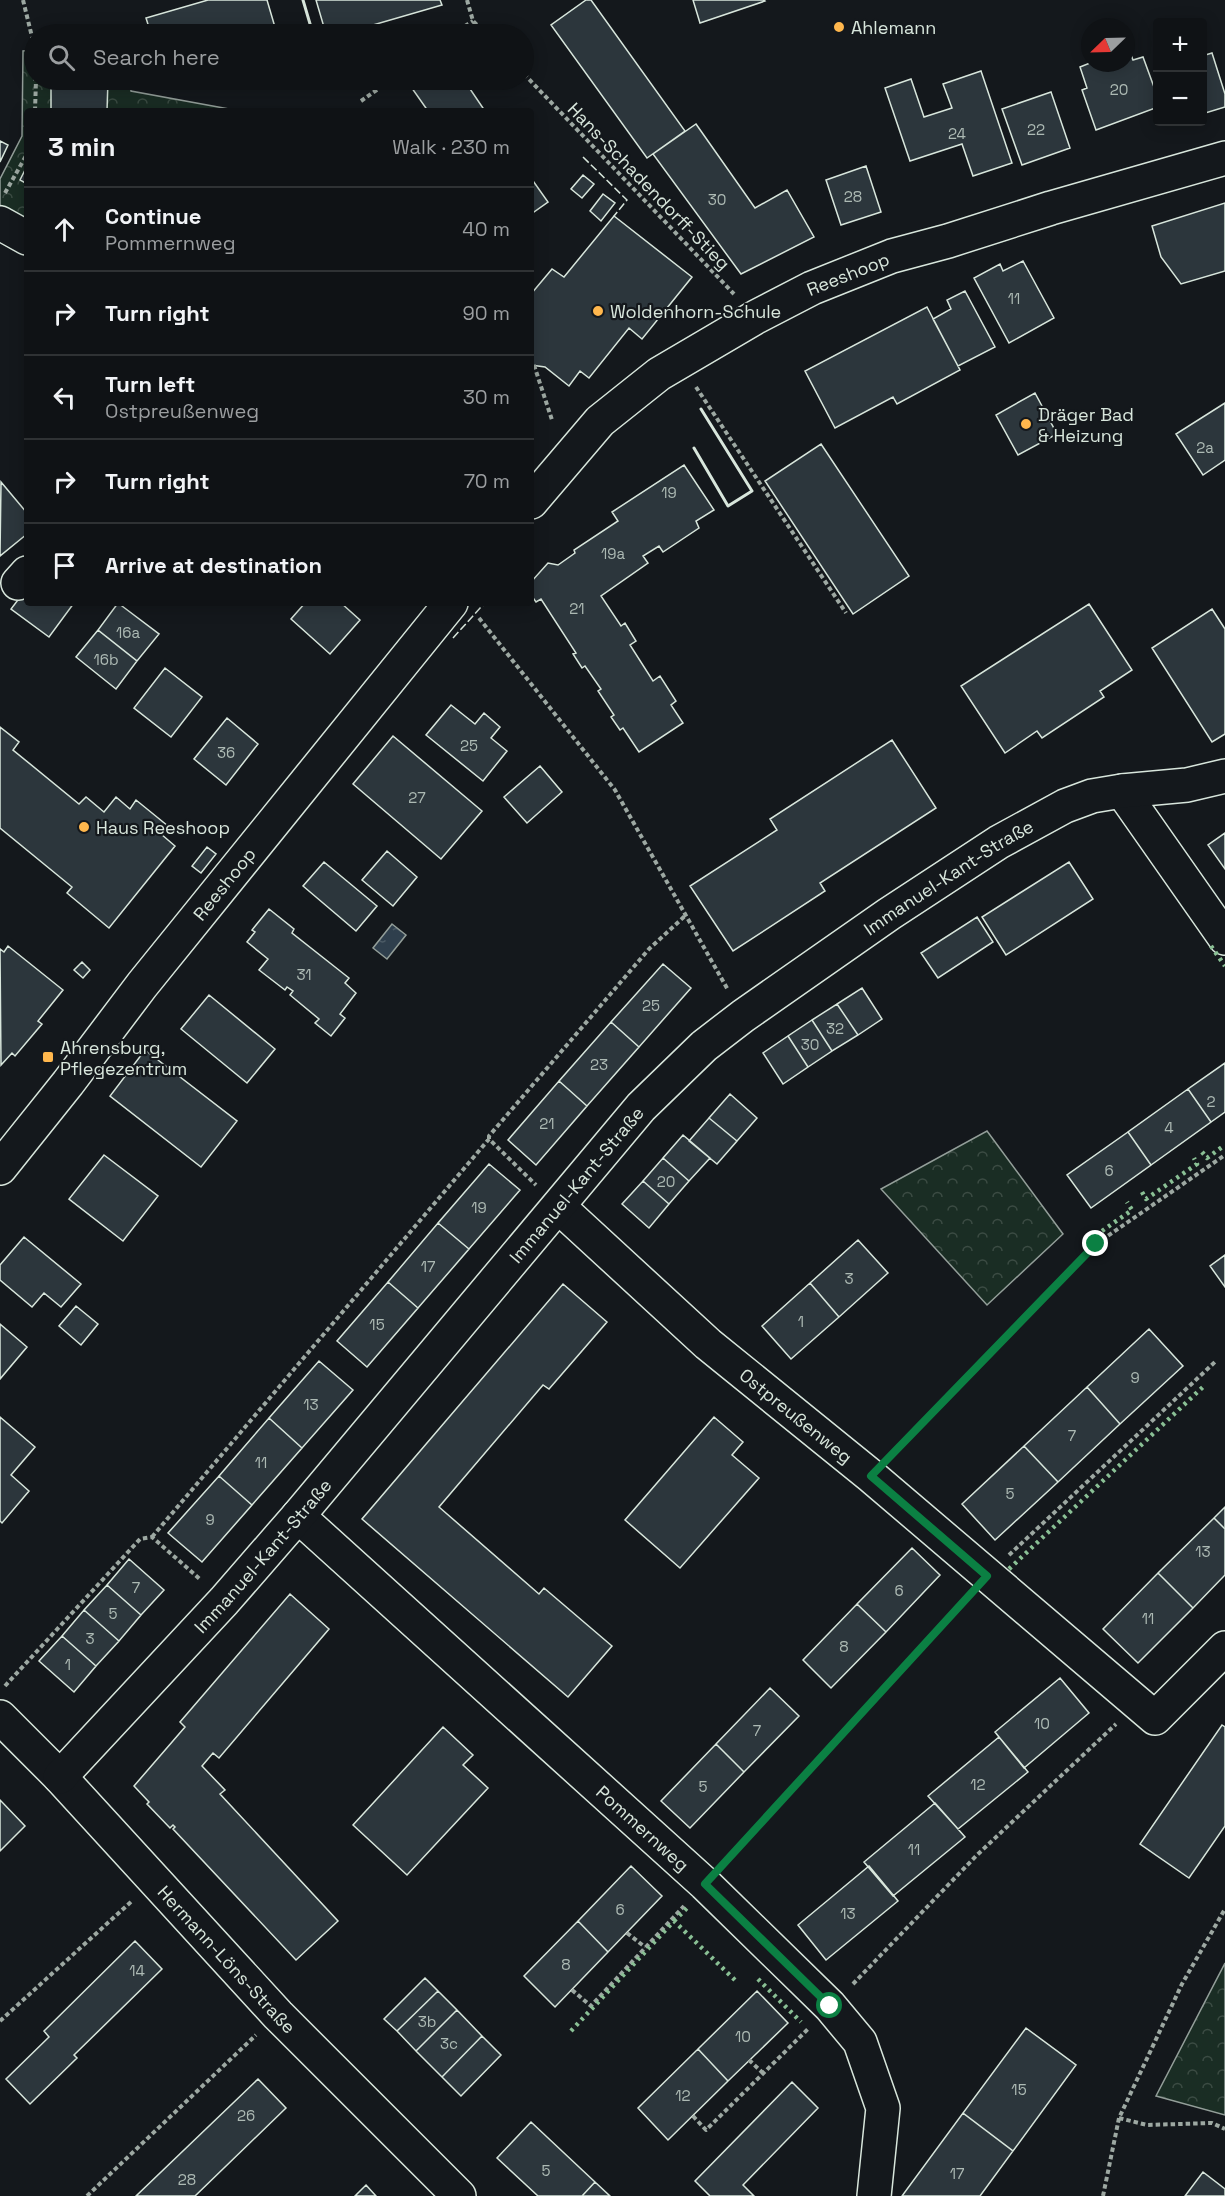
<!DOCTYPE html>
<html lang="en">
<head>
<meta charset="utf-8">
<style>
	:root { --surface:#0f1215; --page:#1d2022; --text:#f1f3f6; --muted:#9b9ea0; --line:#2f3234 }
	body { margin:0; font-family:"Space Grotesk",sans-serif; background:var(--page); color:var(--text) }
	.controls { position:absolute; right:18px; top:18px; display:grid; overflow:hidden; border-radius:6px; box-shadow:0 3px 15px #0003 }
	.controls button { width:54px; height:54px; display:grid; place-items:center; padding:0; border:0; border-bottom:2px solid var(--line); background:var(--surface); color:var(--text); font:30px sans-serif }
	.compass { position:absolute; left:1081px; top:18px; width:54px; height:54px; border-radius:50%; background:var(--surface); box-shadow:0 3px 15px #0003; rotate:247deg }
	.stop { position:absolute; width:18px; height:18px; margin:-14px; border:4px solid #0b8043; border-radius:50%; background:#fff }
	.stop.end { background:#0b8043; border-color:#fff; box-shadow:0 2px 6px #0008 }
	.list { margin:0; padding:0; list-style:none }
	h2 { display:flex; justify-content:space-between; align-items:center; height:78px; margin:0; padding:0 24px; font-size:26px }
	h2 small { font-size:20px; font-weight:400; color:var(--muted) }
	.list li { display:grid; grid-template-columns:39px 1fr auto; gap:18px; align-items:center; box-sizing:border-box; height:84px; padding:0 24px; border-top:2px solid var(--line) }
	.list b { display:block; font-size:22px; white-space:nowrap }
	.list p { margin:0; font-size:20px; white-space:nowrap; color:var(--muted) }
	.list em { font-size:20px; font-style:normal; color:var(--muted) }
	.icon { flex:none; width:33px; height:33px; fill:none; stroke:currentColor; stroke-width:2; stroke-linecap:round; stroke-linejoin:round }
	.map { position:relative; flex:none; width:1225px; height:2196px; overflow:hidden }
	.search { position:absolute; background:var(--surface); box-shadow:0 3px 15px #0003; left:24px; top:24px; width:510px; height:66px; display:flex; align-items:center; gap:15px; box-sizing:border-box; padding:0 21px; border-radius:33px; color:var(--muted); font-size:22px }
	.panel { position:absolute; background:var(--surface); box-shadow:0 3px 15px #0003; left:24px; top:108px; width:510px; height:498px; border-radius:6px }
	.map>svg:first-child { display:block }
	.park { fill:url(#park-crowns); stroke:#939e99; stroke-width:1.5 }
	.water { fill:url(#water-ripples); stroke:#939e99; stroke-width:1.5 }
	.building { fill:#2c363c; stroke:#d8e6dc; stroke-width:1.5 }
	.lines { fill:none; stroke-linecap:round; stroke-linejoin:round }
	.minor-casing { stroke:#d8e6dc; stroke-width:36 }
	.path { stroke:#9da8a2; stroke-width:4; stroke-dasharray:4.5 3; stroke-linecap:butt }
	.minor { stroke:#14181c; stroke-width:33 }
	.hedge { stroke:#8ac095; stroke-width:4.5; stroke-dasharray:3 4.5; stroke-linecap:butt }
	.fence { stroke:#d8e6dc; stroke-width:1.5; stroke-dasharray:8 3; stroke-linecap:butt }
	.wall { stroke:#d8e6dc; stroke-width:3 }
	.route { stroke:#0b8043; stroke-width:8 }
	.poi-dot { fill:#ffb74d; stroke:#14181c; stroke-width:2 }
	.labels { text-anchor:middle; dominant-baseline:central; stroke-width:4.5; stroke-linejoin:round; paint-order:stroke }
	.number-label { font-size:15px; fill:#adbab4 }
	.poi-label { font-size:18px; fill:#d8e6dc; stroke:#14181c; text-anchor:start }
	.street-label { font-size:18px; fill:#d8e6dc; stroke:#14181c }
</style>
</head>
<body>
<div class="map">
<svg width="1225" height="2196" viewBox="0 0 1225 2196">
	<defs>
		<pattern id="park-crowns" width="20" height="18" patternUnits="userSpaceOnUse" patternTransform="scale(1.5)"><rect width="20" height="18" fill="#1a2d24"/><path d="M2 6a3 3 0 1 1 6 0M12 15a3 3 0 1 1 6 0" fill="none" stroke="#3b4b43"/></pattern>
		<pattern id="water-ripples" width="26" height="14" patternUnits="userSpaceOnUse" patternTransform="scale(1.5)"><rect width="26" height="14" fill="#2f3f4d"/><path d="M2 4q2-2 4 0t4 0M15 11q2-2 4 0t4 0" fill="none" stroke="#4c5b66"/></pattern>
	</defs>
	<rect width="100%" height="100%" fill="#14181c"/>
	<path class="park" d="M34 50V80H130L131 91 240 111H27V222L0 205V179L22 136 23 51Z
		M987 1131 1063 1234 987 1305 881 1189Z
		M1225 1963V2115L1156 2096Z"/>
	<path class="water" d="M392 924 406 935 387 959 373 948Z"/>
	<path class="building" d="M208 0H267L277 34H151L146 18Z
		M316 0H440L442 5 342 34H326Z
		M586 0H591L685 131 647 158 551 25Z
		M693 0H764L765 1 700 23Z
		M1129 49 1133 60 1143 57 1158 98V107L1096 130 1082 90 1087 88 1080 67 1090 63H1126V50Z
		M1212 53 1225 94V107L1202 114V56Z
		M981 71 1012 163 973 176 962 144 910 161 885 88 911 79 924 117 952 108 943 84Z
		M51 80H108L107 111H51Z
		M415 80H464L485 111H428L409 84Z
		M1051 92 1070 148 1022 165 1002 109Z
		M696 124 755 208 787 190 814 237 741 274 653 154Z
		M0 141 8 145 0 162Z
		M27 166V184L20 180Z
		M866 166 881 212 841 225 826 180Z
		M583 175 594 184 582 198 571 189Z
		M531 178 548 202 531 214Z
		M603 194 615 203 601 221 590 211Z
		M1225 203V271L1181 284 1161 257 1152 226Z
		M614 216 692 277 642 339 629 328 589 378 580 371 569 386 545 367 531 365V294L552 269 564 277Z
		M1023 261 1054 318 1009 343 974 278 1000 264 1003 271Z
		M965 291 995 347 958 366 933 319 951 309 947 300Z
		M927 307 960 370 897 404 893 397 835 428 805 371Z
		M1035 393 1057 434 1018 455 996 415Z
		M1225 403V460L1203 475 1176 434Z
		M821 444 909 576 853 614 765 481Z
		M684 465 714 510 696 521 699 528 663 552 659 546 643 556 648 563 601 596 621 626 625 623 636 641 630 645 653 681 660 676 676 701 671 705 683 723 639 752 623 728 620 730 611 717 614 715 598 691 601 689 585 666 582 668 573 654 576 653 541 599 536 602 531 595V582L548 563 558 565 575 553 574 550 618 521 612 512Z
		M1 482 27 513V534L0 556Z
		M27 588V603H74L49 637 11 609Z
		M118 603 159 634 137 661 98 630Z
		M305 603H341L360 620 330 654 291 619Z
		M1089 604 1132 670 1100 691 1104 697 1042 738 1037 731 1005 753 961 686Z
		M1212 609 1225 629V734L1212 742 1152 648Z
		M98 630 137 661 116 689 76 657Z
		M165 668 202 697 171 737 134 708Z
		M451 705 475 724 484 713 500 727 491 738 507 751 483 781 426 735Z
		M227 718 258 744 226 785 194 759Z
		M0 727 19 742 13 750 79 804 86 797 104 812 116 797 130 809 136 800 168 826 161 834 175 846 109 928 67 893 72 887 0 828Z
		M393 736 482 811 441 859 353 784Z
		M892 740 936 808 820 883 825 891 733 951 690 886 777 830 770 819Z
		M540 766 562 792 527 823 504 797Z
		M1225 833V869L1208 845Z
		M207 847 216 854 201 873 192 866Z
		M387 851 417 877 393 906 362 880Z
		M324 862 377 906 356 931 303 886Z
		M1069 862 1093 899 1006 955 982 917Z
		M269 909 294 929 292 933 349 978 345 983 356 993 340 1014 345 1018 331 1036 315 1023 319 1019 290 995 293 991 287 987 285 990 259 970 268 959 247 942 255 932 252 930Z
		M977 917 993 942 938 978 921 953Z
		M8 946 63 990 38 1021 42 1024 15 1056 12 1053 1 1065 0 949 4 952Z
		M82 962 90 970 83 978 74 970Z
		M663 964 691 988 639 1047 611 1022Z
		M862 988 882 1019 858 1035 837 1004Z
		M209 995 275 1049 247 1083 181 1029Z
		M837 1004 858 1035 832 1051 812 1020Z
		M812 1020 832 1051 808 1067 788 1036Z
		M611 1022 639 1047 587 1106 559 1081Z
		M788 1036 808 1067 783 1084 763 1053Z
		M145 1050 237 1121 201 1167 110 1096Z
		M1225 1063V1112L1211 1122 1188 1089Z
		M559 1081 587 1106 536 1165 508 1140Z
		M1188 1089 1211 1122 1151 1165 1128 1132Z
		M730 1094 757 1118 737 1141 709 1118Z
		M709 1118 737 1141 717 1164 689 1141Z
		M1128 1132 1151 1165 1091 1208 1067 1175Z
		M683 1135 710 1158 689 1181 663 1158Z
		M104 1155 158 1196 123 1241 69 1199Z
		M663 1158 689 1181 669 1204 643 1181Z
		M489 1164 520 1190 469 1249 438 1223Z
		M643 1181 669 1204 649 1228 622 1204Z
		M438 1223 469 1249 418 1308 388 1282Z
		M24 1237 81 1284 61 1307 44 1293 32 1307 0 1280V1265Z
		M858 1240 888 1273 839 1317 810 1283Z
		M1225 1255V1287L1210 1266Z
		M388 1282 418 1308 367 1367 337 1341Z
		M810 1283 839 1317 791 1359 762 1326Z
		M563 1284 607 1322 549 1389 543 1385 439 1507 539 1594 544 1588 612 1646 568 1697 362 1519Z
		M76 1306 98 1324 81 1345 59 1326Z
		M0 1324 27 1347 0 1379Z
		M1149 1329 1183 1366 1120 1424 1087 1387Z
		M319 1361 353 1390 302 1448 269 1418Z
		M1087 1387 1120 1424 1058 1482 1024 1446Z
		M0 1417 35 1447 11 1475 29 1491 2 1523 0 1521Z
		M714 1417 743 1442 732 1455 759 1478 680 1568 625 1520Z
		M269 1418 302 1448 252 1505 219 1476Z
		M1024 1446 1058 1482 995 1540 962 1504Z
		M219 1476 252 1505 202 1562 168 1533Z
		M1225 1507V1529L1214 1518Z
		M1214 1518 1225 1529V1575L1193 1608 1158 1573Z
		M912 1548 940 1575 886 1632 857 1604Z
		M129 1559 164 1590 141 1615 107 1585Z
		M1158 1573 1193 1608 1138 1663 1103 1629Z
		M107 1585 141 1615 119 1641 84 1610Z
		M290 1594 329 1629 219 1758 213 1753 202 1766 225 1790 220 1794 338 1921 296 1960 173 1829 175 1827 173 1825 170 1828 147 1804 149 1802 134 1786 185 1727 180 1722Z
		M857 1604 886 1632 831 1688 803 1660Z
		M84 1610 119 1641 96 1666 62 1636Z
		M62 1636 96 1666 74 1692 39 1661Z
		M1060 1678 1089 1713 1024 1768 995 1732Z
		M770 1688 799 1716 744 1772 716 1744Z
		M1222 1725 1225 1727V1826L1189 1878 1140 1844Z
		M443 1727 473 1755 463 1765 488 1788 407 1875 353 1825Z
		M999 1737 1028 1772 958 1829 928 1796Z
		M716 1744 744 1772 690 1828 661 1801Z
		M0 1800 25 1826 0 1851Z
		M935 1803 965 1837 893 1896 864 1862Z
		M631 1866 662 1896 608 1952 578 1921Z
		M869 1866 898 1901 826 1960 798 1925Z
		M578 1921 608 1952 555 2007 524 1976Z
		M135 1941 162 1969 74 2055 77 2058 30 2104 6 2079 49 2037 44 2031Z
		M425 1978 438 1991 397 2031 384 2019Z
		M438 1991 457 2010 416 2051 397 2031Z
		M757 1991 788 2023 728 2081 698 2049Z
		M457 2010 482 2036 442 2077 416 2051Z
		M1026 2028 1076 2065 1013 2151 963 2113Z
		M482 2036 501 2055 461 2096 442 2077Z
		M698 2049 728 2081 668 2140 638 2108Z
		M258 2079 286 2108 195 2196H136Z
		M792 2082 818 2108 743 2185 754 2196H710L695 2181Z
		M963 2113 1013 2151 980 2196H902Z
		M531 2122 595 2182 582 2196H538L497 2158Z
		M1203 2172 1225 2189V2196H1185Z
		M595 2182 610 2196H582Z
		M366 2185 376 2196H355Z"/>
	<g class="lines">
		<g class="minor-casing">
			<g id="minor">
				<path d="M0 223 27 238"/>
				<path id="s1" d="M531 502 600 421 659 374 756 317 812 288 892 256 948 241 1051 208 1225 158"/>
				<path d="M18 583 27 573"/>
				<path d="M1122 791 1225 938"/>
				<path id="s2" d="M0 1168 68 1083 142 985 451 603"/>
				<path id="s3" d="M559 1207 708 1344 871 1476 1155 1718 1225 1648"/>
				<path id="s4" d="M298 1516 705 1884 830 2006 860 2042 883 2108 874 2196"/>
				<path id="s5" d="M0 1717 60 1777 278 2015 459 2196"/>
				<path id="s6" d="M60 1777 224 1601 298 1516 641 1107 704 1046 743 1016 889 914 999 842 1065 806 1092 796 1122 791 1187 785 1225 776"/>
			</g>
		</g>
		<path class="path" d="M23 0 34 45
			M467 0 473 21 486 34
			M452 34 473 21
			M524 74 734 294
			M361 101 391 80
			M35 111 36 80
			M5 193 27 154
			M534 365 552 420
			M696 387 846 613
			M479 618 615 790 728 990
			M489 1139V1136L649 949 686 915
			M892 1454 1096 1244 1225 1155
			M152 1537 489 1139 536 1185
			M1009 1555 1216 1361
			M5 1686 140 1539 152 1537 201 1580
			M726 1861 966 1599
			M627 1933 645 1947
			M853 1984 976 1856 1116 1724
			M572 1990 591 2006 684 1906
			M0 2021 133 1900
			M749 2060 764 2074
			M693 2116 706 2130 809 2028
			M1119 2118 1147 2125 1212 2123 1225 2129
			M87 2196 256 2035
			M1103 2196 1119 2118 1182 1984 1225 1909"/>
		<use href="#minor" class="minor"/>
		<path class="hedge" d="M1211 946 1225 966
			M1202 1152 1207 1158 1225 1145
			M1142 1192 1146 1199 1197 1164 1194 1158
			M1102 1231 1132 1210 1127 1202
			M1009 1569 1205 1385
			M674 1921 688 1907
			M758 1979 801 2022
			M571 2031 674 1921 738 1983"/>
		<path class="fence" d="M583 157 627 200 614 216
			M453 638 482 606 488 603"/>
		<path class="wall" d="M303 0 313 34
			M694 448 728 506 752 491 701 409"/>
	</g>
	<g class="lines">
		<path class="route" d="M830 2006 705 1884 987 1576 871 1476 1096 1244"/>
	</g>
	<g class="poi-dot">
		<circle cx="839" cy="27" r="6"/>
		<circle cx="598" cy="311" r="6"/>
		<circle cx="1026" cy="424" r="6"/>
		<circle cx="84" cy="827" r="6"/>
		<rect x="42" y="1051" width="12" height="12" rx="3"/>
	</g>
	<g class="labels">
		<g class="number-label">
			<text x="1119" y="89">20</text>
			<text x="1036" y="129">22</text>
			<text x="957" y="133">24</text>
			<text x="853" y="196">28</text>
			<text x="717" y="199">30</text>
			<text x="1014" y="298">11</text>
			<text x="1205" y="447">2a</text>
			<text x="669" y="492">19</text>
			<text x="613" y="553">19a</text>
			<text x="577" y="608">21</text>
			<text x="128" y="632">16a</text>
			<text x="106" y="659">16b</text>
			<text x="469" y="745">25</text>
			<text x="226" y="752">36</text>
			<text x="417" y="797">27</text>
			<text x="304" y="974">31</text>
			<text x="651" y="1005">25</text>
			<text x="835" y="1028">32</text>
			<text x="810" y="1044">30</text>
			<text x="599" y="1064">23</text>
			<text x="1211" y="1101">2</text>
			<text x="547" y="1123">21</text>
			<text x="1169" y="1127">4</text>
			<text x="1109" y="1170">6</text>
			<text x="666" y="1181">20</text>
			<text x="479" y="1207">19</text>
			<text x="428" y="1266">17</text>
			<text x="849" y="1278">3</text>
			<text x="801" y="1321">1</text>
			<text x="377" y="1324">15</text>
			<text x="1135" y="1377">9</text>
			<text x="311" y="1404">13</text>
			<text x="1072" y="1435">7</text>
			<text x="261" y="1462">11</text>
			<text x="1010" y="1493">5</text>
			<text x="210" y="1519">9</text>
			<text x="1203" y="1551">13</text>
			<text x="136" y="1587">7</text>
			<text x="899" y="1590">6</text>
			<text x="113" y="1613">5</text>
			<text x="1148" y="1618">11</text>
			<text x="90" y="1638">3</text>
			<text x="844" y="1646">8</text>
			<text x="68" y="1664">1</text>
			<text x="1042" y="1723">10</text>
			<text x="757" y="1730">7</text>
			<text x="978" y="1784">12</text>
			<text x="703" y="1786">5</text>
			<text x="914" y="1849">11</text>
			<text x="620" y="1909">6</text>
			<text x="848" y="1913">13</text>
			<text x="566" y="1964">8</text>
			<text x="137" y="1970">14</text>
			<text x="427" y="2021">3b</text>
			<text x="743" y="2036">10</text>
			<text x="449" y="2043">3c</text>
			<text x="1019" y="2089">15</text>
			<text x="683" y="2095">12</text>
			<text x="246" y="2115">26</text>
			<text x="546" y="2170">5</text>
			<text x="957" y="2173">17</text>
			<text x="187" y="2179">28</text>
		</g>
		<g class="poi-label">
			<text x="851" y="27">Ahlemann</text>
			<text x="610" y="311">Woldenhorn-Schule</text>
			<text x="1038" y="414">Dräger Bad<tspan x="1038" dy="21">&amp; Heizung</tspan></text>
			<text x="96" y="827">Haus Reeshoop</text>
			<text x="60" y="1047">Ahrensburg,<tspan x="60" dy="21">Pflegezentrum</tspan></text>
		</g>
		<g class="street-label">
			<text transform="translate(649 186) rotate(46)">Hans-Schadendorff-Stieg</text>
			<text stroke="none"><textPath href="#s1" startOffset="396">Reeshoop</textPath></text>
			<text stroke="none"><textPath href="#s6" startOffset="1272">Immanuel-Kant-Straße</textPath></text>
			<text stroke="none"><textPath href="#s2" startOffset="362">Reeshoop</textPath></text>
			<text stroke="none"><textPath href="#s6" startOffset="786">Immanuel-Kant-Straße</textPath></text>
			<text stroke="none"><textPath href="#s3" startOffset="316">Ostpreußenweg</textPath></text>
			<text stroke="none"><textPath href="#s6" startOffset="300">Immanuel-Kant-Straße</textPath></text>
			<text stroke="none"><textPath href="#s4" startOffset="465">Pommernweg</textPath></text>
			<text stroke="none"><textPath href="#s5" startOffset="332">Hermann-Löns-Straße</textPath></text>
		</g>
	</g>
</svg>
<div class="controls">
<button>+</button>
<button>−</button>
</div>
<svg class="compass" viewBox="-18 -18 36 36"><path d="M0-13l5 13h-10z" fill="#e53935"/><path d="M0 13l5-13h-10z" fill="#9b9ea0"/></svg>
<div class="stop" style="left:830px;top:2006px"></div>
<div class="stop end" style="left:1096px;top:1244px"></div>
<div class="search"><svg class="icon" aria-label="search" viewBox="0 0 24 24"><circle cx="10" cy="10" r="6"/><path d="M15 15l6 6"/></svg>Search here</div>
<section class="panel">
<h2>3 min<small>Walk · 230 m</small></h2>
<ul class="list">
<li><svg class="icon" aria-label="ahead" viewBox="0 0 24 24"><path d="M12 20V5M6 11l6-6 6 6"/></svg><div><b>Continue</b><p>Pommernweg</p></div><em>40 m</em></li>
<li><svg class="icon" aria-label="right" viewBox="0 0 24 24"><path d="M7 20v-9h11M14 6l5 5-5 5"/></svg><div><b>Turn right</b></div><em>90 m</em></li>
<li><svg class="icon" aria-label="left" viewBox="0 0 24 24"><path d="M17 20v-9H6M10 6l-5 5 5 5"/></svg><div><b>Turn left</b><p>Ostpreußenweg</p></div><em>30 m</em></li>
<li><svg class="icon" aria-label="right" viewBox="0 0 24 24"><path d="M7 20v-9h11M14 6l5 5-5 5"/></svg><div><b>Turn right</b></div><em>70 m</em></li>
<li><svg class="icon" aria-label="arrive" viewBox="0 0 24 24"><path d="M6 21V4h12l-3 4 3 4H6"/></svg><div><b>Arrive at destination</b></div></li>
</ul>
</section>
</div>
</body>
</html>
